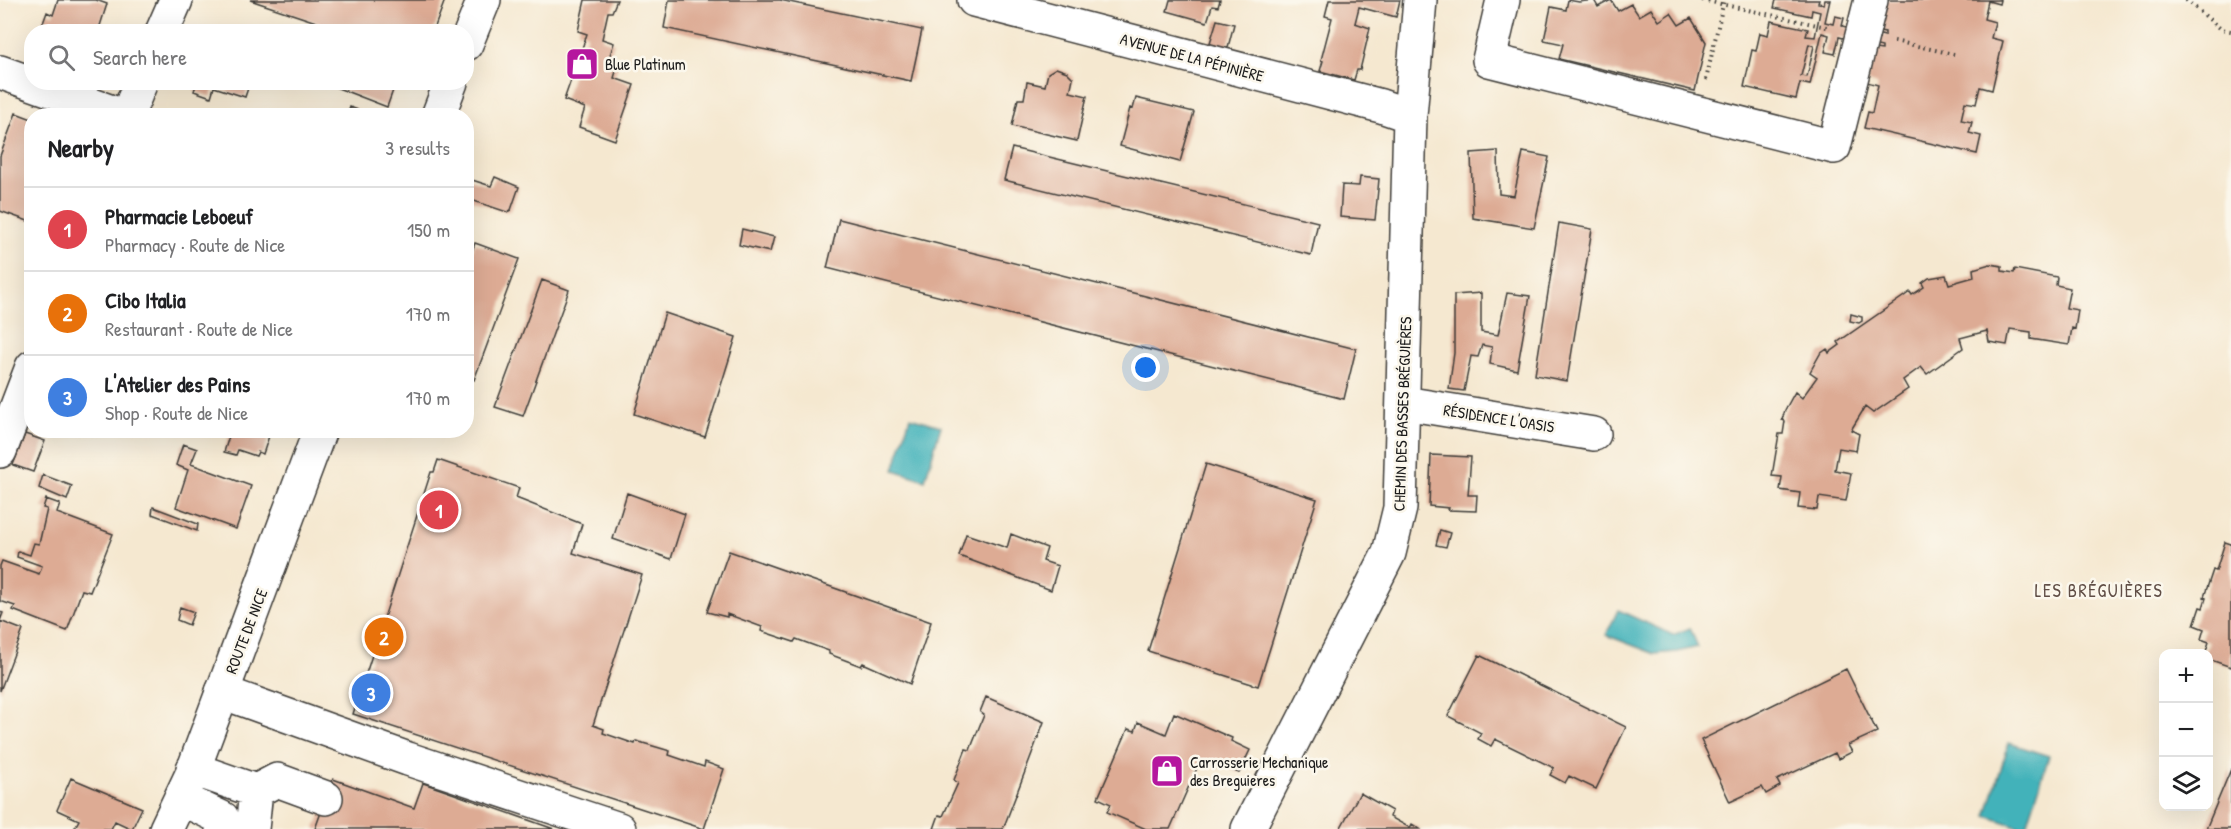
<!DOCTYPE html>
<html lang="en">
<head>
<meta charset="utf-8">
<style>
	:root { --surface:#fff; --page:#f2f2f2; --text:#202124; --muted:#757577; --line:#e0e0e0; --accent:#b5179e }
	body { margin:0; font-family:"Patrick Hand",sans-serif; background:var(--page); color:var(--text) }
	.controls { position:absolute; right:18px; bottom:18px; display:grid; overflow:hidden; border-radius:12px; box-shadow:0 6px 24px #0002 }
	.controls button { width:54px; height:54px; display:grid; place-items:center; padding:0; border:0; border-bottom:2px solid var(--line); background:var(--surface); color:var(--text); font:30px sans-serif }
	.you { position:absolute; left:1146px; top:368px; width:21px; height:21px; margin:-15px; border:4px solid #fff; border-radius:50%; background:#1a73e8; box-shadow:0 0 0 9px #1a73e833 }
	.badge { display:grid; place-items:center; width:39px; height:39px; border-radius:50%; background:var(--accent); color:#fff; font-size:20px; font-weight:700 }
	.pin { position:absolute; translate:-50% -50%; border:3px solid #fff; box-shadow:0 2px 6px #0006 }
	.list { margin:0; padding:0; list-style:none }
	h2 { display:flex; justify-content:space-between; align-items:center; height:78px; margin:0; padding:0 24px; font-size:26px }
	h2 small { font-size:20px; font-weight:400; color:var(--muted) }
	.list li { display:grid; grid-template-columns:39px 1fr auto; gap:18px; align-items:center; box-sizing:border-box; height:84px; padding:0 24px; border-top:2px solid var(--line) }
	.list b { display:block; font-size:22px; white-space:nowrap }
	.list p { margin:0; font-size:20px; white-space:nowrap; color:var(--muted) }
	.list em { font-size:20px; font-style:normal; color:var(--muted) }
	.icon { flex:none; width:33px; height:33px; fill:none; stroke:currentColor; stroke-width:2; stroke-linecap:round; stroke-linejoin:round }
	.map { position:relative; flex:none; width:2231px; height:829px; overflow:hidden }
	.search { position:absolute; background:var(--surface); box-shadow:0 6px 24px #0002; left:24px; top:24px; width:450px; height:66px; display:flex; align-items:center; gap:15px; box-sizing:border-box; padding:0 21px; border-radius:24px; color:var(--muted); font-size:22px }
	.panel { position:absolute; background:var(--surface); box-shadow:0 6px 24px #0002; left:24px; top:108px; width:450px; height:330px; border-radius:24px }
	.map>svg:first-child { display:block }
	.water { fill:#42b2ba; stroke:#2f676b; stroke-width:1.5 }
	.building { fill:#ddab94; fill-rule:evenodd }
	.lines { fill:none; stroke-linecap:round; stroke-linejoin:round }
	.minor-casing { stroke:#3d3b37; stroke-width:36 }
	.major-casing { stroke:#3d3b37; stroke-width:36 }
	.path { stroke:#3d3b37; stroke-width:4; stroke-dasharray:1.5 4.5; stroke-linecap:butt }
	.minor { stroke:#fff; stroke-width:33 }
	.major { stroke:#fff; stroke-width:33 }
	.labels { text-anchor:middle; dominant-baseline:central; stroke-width:5; stroke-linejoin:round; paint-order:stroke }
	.street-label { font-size:16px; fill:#1c1c1c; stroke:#fbf7ec }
	.poi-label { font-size:16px; fill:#1c1c1c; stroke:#fbf7ec; text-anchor:start }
	.neighbourhood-label { font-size:18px; letter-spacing:1.5px; fill:#604e46; stroke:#fbf7ec }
</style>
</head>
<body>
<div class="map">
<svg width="2231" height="829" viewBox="0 0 2231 829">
	<rect width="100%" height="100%" fill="#fbf7ec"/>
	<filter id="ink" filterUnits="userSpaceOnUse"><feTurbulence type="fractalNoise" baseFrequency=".0167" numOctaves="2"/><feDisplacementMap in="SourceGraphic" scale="12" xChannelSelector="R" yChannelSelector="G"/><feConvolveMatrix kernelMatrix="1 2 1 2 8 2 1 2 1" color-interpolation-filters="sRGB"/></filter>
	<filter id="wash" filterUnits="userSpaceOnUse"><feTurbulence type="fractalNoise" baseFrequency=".008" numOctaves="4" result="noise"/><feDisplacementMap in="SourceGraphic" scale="24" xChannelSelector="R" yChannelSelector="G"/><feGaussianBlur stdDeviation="1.35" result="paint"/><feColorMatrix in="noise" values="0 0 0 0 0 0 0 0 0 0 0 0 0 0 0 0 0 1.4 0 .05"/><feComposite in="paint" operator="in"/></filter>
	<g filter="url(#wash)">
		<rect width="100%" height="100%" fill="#f5e8d0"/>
		<path class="water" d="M910 417 941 426 925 480 894 470Z
			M1618 610 1673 635 1690 628 1698 647 1677 652 1655 654 1606 635Z
			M2009 743 2049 756 2026 829 1986 816Z"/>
		<g id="blocks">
			<path class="building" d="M58 0H96L107 4 98 32H47L48 29 42 26 47 12 53 15Z
				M250 0H445L433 32H350L351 29 331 27Z
				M585 0H617L612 12H608L602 39 614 43 608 61 618 65 614 78 634 85 615 140 579 127 585 108 564 100 587 34 578 31Z
				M669 0H780L922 30 911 81 664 28Z
				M1170 0H1220L1218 7 1212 6 1207 22 1167 11Z
				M1329 0H1400L1396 17 1359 7 1355 23 1370 28 1360 70H1357L1354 80 1320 71 1323 61 1321 60 1332 18 1325 16Z
				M1568 0 1579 2 1594 0 1598 7 1611 0 1618 11 1631 4 1639 16 1651 9 1659 21 1671 13 1679 25 1691 18 1706 42 1695 91 1559 59 1563 44 1544 40 1551 7 1566 10Z
				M1776 0H1819L1818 3 1824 4 1825 0H1830L1825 22 1833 24 1835 16 1844 18 1842 26 1885 36V32L1879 31 1886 0H2000L1999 4 1988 1 1984 19 1995 22 1991 38 2003 41 1992 90 1980 87 1976 104 1965 102 1961 120 1972 122 1969 133 1981 136 1977 154 1864 128 1868 112 1872 113 1878 85 1867 82 1875 49 1882 50V47L1839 37 1835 54 1825 52 1829 35 1822 33 1810 85 1800 83 1796 99 1744 87 1752 50 1756 51 1760 33 1768 35 1771 21 1808 29 1806 36 1815 37 1820 12 1812 10 1811 16 1774 8ZM1809 44 1814 46 1807 77 1801 76Z
				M1217 20 1234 24 1227 51 1209 46Z
				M1056 68 1067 72 1073 78 1070 92 1087 96 1077 141 1012 126 1018 99H1024L1027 82 1045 86 1048 73Z
				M197 82H250L245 97 214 87 211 97 194 91Z
				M331 82H396L387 107 330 85Z
				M1136 98 1194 112 1180 162 1120 146 1130 108 1133 109Z
				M350 107 371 115V116H347Z
				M16 113 32 119V211L28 221 0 211V156Z
				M1012 148 1318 222 1311 255 1004 180Z
				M1498 151 1499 194 1514 196 1523 152 1549 157 1534 228 1473 218 1471 153Z
				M495 177 519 187 511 210 507 212 471 200 466 195V178L491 186Z
				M1360 177 1379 179 1375 220 1340 217 1342 185 1359 186Z
				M839 219 1356 349 1344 399 827 268Z
				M1559 223 1592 229 1567 381 1535 375Z
				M742 229 774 237 770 252 739 245Z
				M475 243 519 259 474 380 466 377V268Z
				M1990 264 2002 266V271L2014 273 2015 269 2057 277 2056 285 2070 288 2066 308 2078 310 2075 329 2072 328 2069 345 2031 339V332L2010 329 2007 345 1989 342 1987 331 1960 338 1963 348 1927 374 1921 367 1903 380 1908 389 1873 413 1865 407 1851 430 1859 434 1856 451 1839 448 1835 470 1851 473 1846 501 1819 497 1817 510 1798 508 1800 493 1780 490 1782 477 1772 476 1779 434H1783L1785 421 1782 420 1785 410 1795 392 1802 398 1817 377 1810 372 1820 354 1827 349 1829 353 1840 345 1838 342 1910 292 1912 295 1924 287 1922 283 1929 278 1946 275 1949 284 1974 277 1973 269Z
				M542 280 569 290 523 416 495 407Z
				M1481 293V332L1498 335 1507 293 1530 296 1517 370 1490 364 1492 347 1482 345 1478 357 1471 356 1464 391 1449 389 1454 353V295Z
				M665 313 736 337 705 437 634 414Z
				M1851 314 1862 317V321L1859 323 1850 321Z
				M231 430H271L263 454 258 452 256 456 238 450 236 455 224 452Z
				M25 434 45 441 33 472 13 465Z
				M183 444 197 449 191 464 251 486 236 529 176 507 188 470 176 465Z
				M1431 455 1471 457 1468 495H1477L1476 511 1448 510 1449 508 1429 506Z
				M438 460 519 488 516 498 582 524 573 553 642 575 593 725 604 729 603 733 635 744 636 741 670 751 669 755 704 767 705 762 724 769 704 829 353 714 431 472H434Z
				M1206 464 1317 499 1258 686 1148 651Z
				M43 475 72 486 67 500 39 488Z
				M627 493 685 514 671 559 613 539Z
				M46 499 60 504 57 513 113 534 90 592 82 590 67 631 13 610 15 606 0 601V566L2 561 39 574 42 566 17 557 18 551 30 555 34 543 39 544 47 509 43 508Z
				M153 507 198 524 197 531 152 514Z
				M1440 530 1450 533 1446 547 1436 545Z
				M966 534 1007 548 1011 534 1047 548 1043 561 1058 566 1051 590 959 556Z
				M2225 542 2231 544V667L2208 659V654H2205L2209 642 2201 639 2204 629 2194 625 2200 607 2203 608 2206 598 2204 597 2213 570 2216 571Z
				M729 551 931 622 910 684 863 663 861 666 829 654V651L796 639 794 642 761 631 762 627 727 614V617L707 612Z
				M180 607 194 612 189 625 177 620Z
				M0 612 3 613 0 621 23 630 0 691Z
				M1479 655 1626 727 1596 789 1569 776 1565 783 1550 775 1554 768 1495 739 1491 746 1478 739 1481 733 1448 716Z
				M1846 669 1877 732 1848 745 1852 752 1838 759 1835 753 1777 780 1780 786 1766 794 1762 787 1730 802 1701 740Z
				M986 697 1044 722 1003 829H934L939 815 943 816 958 783 954 780 966 749 970 750 984 715 980 712Z
				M1174 713 1232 738 1231 741 1250 750 1239 773 1220 765 1219 769 1200 761 1170 829H1146L1107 812 1111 804 1098 798 1128 729 1135 731 1138 722 1166 734Z
				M2231 769V829H2206Z
				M71 778 142 808 132 829 115 821 111 829H74L79 820 57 810Z
				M333 779 414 808 423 783 554 829H315Z
				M1360 793 1392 811 1390 817 1410 828 1412 824 1420 829H1340Z"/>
		</g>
	</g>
	<g filter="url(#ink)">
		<use href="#blocks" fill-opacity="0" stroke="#3d3b37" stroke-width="1.5"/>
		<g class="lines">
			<g class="minor-casing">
				<path id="minor" d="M974 0 1381 106 1410 116
					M1503 0 1489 60 1834 147 1871 0
					M162 32 176 0
					M0 72 123 116
					M127 116 141 82
					M1404 403 1594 434
					M0 451 32 367
					M222 692 408 759 619 829
					M193 769 256 791 252 829
					M256 791 277 780 326 798
					M182 799 222 818V829
					M1248 829 1389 553 1400 508 1410 116 1420 0"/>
			</g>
			<g class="major-casing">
				<path id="major" d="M466 44 484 0
					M438 116 451 82
					M166 829 191 776 320 430"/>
			</g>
			<path class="path" d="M1702 0 1831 28
				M2186 0 2221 29 2231 31
				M1894 41 1958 55
				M1706 80 1724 0"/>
			<use href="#minor" class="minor"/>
			<use href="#major" class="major"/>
		</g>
	</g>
	<defs>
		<g id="shop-square" transform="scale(1.725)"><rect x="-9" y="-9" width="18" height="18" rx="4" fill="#b5179e" stroke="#fbf7ec"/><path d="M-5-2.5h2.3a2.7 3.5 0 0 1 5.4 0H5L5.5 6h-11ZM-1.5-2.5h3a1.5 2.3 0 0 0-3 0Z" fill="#fff"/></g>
	</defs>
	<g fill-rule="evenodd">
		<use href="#shop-square" x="582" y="64"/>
		<use href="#shop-square" x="1167" y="771"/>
	</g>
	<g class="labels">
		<g class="street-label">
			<text transform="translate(1192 57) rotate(15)">AVENUE DE LA PÉPINIÈRE</text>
			<text transform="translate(1402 414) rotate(-88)">CHEMIN DES BASSES BRÉGUIÈRES</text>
			<text transform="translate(1499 418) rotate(9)">RÉSIDENCE L'OASIS</text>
			<text transform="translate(246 631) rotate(-69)">ROUTE DE NICE</text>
		</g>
		<g class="poi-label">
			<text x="605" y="64">Blue Platinum</text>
			<text x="1190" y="762">Carrosserie Mechanique<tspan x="1190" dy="18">des Breguieres</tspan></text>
		</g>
		<g class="neighbourhood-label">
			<text x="2099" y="590">LES BRÉGUIÈRES</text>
		</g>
	</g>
</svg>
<div class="controls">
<button>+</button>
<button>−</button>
<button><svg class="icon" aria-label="layers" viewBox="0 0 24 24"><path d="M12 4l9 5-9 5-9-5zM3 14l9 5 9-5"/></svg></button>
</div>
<div class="you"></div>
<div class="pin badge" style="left:439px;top:510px;background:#e0444e">1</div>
<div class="pin badge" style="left:384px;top:637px;background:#e8710a">2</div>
<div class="pin badge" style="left:371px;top:693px;background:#3f7fe0">3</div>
<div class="search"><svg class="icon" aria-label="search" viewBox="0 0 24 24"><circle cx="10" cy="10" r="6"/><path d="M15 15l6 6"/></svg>Search here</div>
<section class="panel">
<h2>Nearby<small>3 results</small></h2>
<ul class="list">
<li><span class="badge" style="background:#e0444e">1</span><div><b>Pharmacie Leboeuf</b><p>Pharmacy · Route de Nice</p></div><em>150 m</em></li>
<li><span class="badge" style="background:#e8710a">2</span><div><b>Cibo Italia</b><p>Restaurant · Route de Nice</p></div><em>170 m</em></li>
<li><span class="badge" style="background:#3f7fe0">3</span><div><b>L'Atelier des Pains</b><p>Shop · Route de Nice</p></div><em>170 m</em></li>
</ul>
</section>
</div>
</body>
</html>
